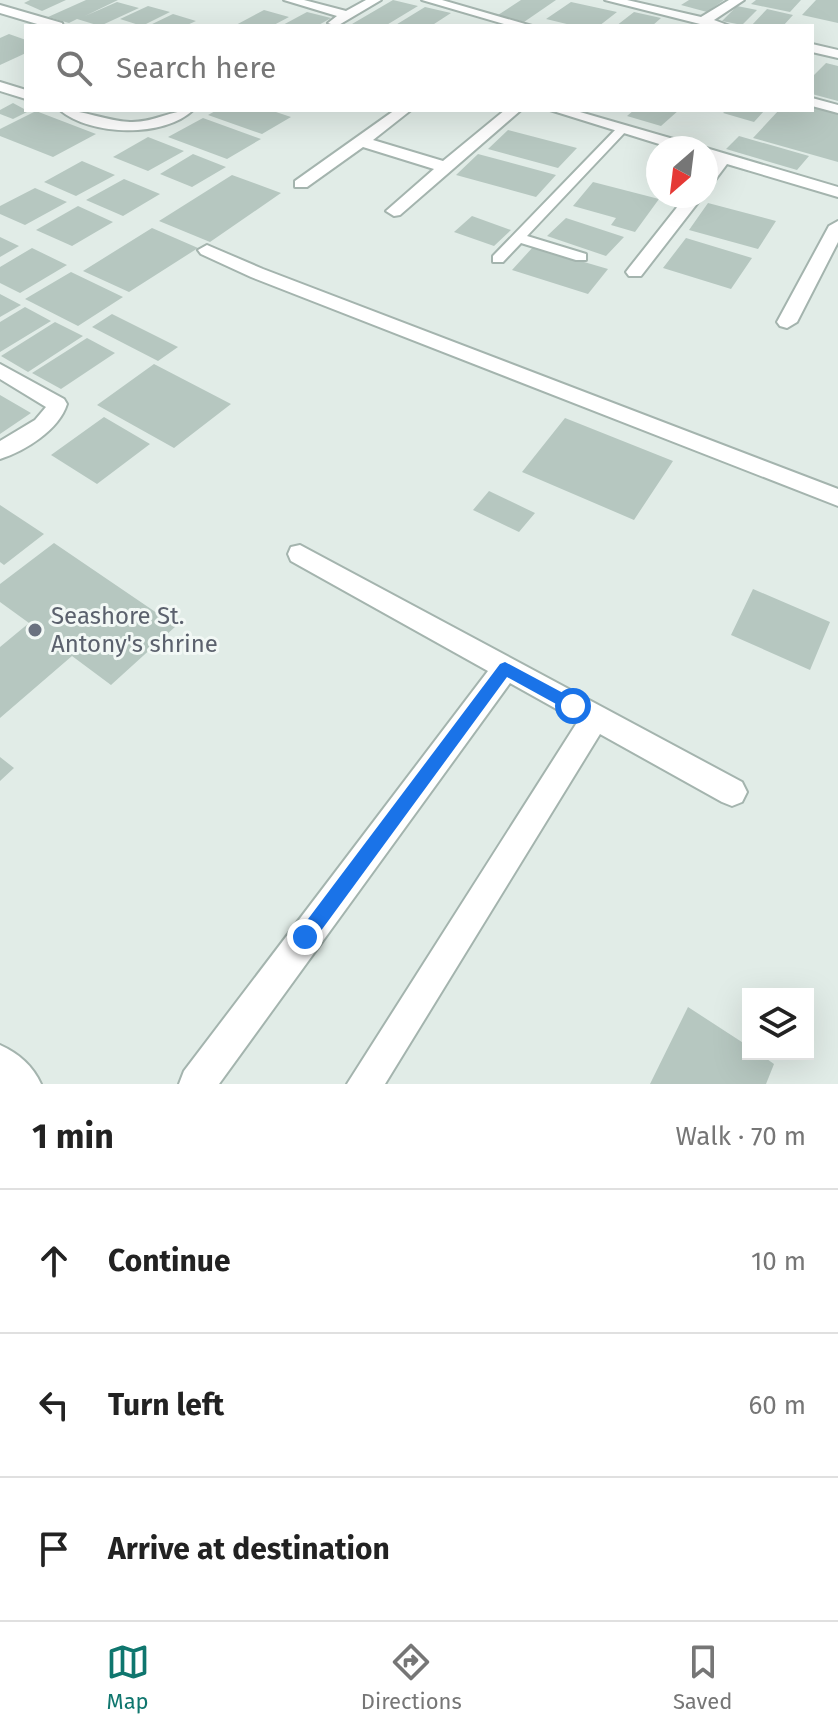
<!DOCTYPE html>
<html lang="en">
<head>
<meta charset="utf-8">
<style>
	:root { --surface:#fff; --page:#f2f2f2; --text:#222; --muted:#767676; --line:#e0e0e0; --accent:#0f766e }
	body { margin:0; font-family:"Fira Sans",sans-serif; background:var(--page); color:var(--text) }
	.controls { position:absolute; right:24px; bottom:24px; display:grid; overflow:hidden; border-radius:0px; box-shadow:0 8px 32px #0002 }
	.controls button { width:72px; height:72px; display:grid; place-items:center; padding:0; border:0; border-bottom:2px solid var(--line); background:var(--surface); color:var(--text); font:40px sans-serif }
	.compass { position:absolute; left:646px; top:136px; width:72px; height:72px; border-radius:50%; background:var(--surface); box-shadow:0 8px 32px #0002; rotate:208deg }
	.stop { position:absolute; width:24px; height:24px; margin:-18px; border:6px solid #1a73e8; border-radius:50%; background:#fff }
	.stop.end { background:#1a73e8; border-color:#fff; box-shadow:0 2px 8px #0008 }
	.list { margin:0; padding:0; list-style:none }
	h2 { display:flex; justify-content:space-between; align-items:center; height:104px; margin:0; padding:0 32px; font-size:34px }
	h2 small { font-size:26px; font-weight:400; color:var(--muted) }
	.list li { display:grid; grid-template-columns:52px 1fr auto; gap:24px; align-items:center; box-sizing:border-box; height:144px; padding:0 32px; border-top:2px solid var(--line) }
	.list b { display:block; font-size:30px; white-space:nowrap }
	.list em { font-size:26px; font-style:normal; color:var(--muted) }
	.icon { flex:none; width:44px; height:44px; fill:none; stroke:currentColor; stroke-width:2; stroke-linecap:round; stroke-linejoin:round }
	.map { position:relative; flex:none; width:838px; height:1084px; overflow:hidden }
	.search { position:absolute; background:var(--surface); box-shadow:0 8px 32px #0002; left:24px; right:24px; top:24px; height:88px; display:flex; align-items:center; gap:20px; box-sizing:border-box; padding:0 28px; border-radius:0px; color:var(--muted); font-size:30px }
	.sheet { height:536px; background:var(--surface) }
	nav { display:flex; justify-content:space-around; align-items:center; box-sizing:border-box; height:112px; border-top:2px solid var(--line); background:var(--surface); font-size:22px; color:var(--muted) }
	nav a { display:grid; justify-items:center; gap:4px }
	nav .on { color:var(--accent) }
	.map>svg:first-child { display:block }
	.building { fill:#b6c7c0 }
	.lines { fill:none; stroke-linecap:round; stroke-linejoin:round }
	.service-casing { stroke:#a4b4ae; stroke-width:4 }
	.minor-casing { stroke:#a4b4ae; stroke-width:4 }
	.service { fill:#fff; fill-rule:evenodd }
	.minor { fill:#fff; fill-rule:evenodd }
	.route { fill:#1a73e8 }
	.worship-dot { fill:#6b7280; stroke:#f2f8f5; stroke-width:3 }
	.labels { text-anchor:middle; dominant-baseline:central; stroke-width:6; stroke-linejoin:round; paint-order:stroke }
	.worship-label { font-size:24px; fill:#5b616d; stroke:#f2f8f5; text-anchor:start }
</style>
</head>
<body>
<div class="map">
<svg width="838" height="1084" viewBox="0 0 838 1084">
	<rect width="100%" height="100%" fill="#e1ece7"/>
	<path class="building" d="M30 0H66L42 11 24 3Z
		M86 0H118L85 16 117 2 139 8 100 26 77 19 69 23 48 17Z
		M393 0 418 6 385 26 352 24Z
		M521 0H556L524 22 498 15Z
		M689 0H724L707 12 681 5Z
		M756 0H801L790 12 751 4Z
		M816 0H838V23L802 15Z
		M571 2 617 12 599 26H575L546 19Z
		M148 6 170 12 142 26 120 19Z
		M737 6 757 10 742 25 722 21Z
		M425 7 451 13 431 26H394Z
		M767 9 793 15 783 26H751Z
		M264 10 289 17 272 26H234Z
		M307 12 331 18 317 26H281Z
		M634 12 661 18 652 26H616Z
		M173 14 196 21 185 26H148Z
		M9 34 26 40V53L0 65V38Z
		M826 63 838 66V101L812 94V77Z
		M13 103 26 110H31L13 119 0 114V110Z
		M812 106 838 113V162L753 138 779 110H812Z
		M217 110H270L291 117 262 134 208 115Z
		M634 110H679L661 126 627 116Z
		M726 110H765L754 122 723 113Z
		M36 111 96 134 53 157 0 136V129Z
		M203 118 261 139 227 159 168 137Z
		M508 130 577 148 558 168 488 149Z
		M739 136 809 156 797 170 726 149Z
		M148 137 184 151 148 171 113 157Z
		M193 154 226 167 192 187 160 174Z
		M478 154 556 175 536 197 456 175Z
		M82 161 115 175 76 196 44 182Z
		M232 175 281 193 210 242 159 221Z
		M124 179 160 194 123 216 86 200Z
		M593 182 659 199 635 232 611 225 616 218 573 206Z
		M35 188 67 202 25 225 0 214V206Z
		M708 203 776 221 758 249 689 230Z
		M78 206 113 222 72 246 36 230Z
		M472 216 511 230 494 246 454 232Z
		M566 218 624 237 606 256 547 236Z
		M152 228 198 248 129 292 83 271Z
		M0 237 19 246 0 257Z
		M686 238 752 258 731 289 663 268Z
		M533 247 608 269 588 294 512 270Z
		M32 248 67 265 20 293 0 283V267Z
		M71 272 123 297 78 326 25 299Z
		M0 294 21 305 0 317Z
		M25 307 51 321 0 352V322Z
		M112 314 178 347 158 361 92 327Z
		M55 322 83 336 28 372 1 356Z
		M87 338 115 353 61 389 32 373Z
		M154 364 231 404 174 448 97 405Z
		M0 395 31 413 0 434Z
		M104 417 150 444 97 484 51 455Z
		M565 418 673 461 634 520 522 472Z
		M489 491 535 513 519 532 473 510Z
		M0 505 44 534 4 565 0 562Z
		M54 543 176 626 111 685 72 656 0 718V647L29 623 0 602V584Z
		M753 589 830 622 810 670 731 635Z
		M0 757 14 768 0 781Z
		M688 1007 748 1046V1054H760L774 1064 766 1084H650Z"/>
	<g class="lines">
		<g class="service-casing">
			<path id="service" d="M618 127 628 129 527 236 586 254V260H576L521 243 503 262H493V256Z"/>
		</g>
		<g class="minor-casing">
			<path id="minor" d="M284 0H304L346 11 366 0H381L337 26 328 23 337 16Z
				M422 0H442L532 26H511Z
				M605 0H627L701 17 729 0H744L714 20 730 26H708Z
				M0 5 62 23 63 26H44L0 13Z
				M812 44 838 50V58L812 52Z
				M0 82 26 90V99L0 91Z
				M812 98 838 105V113L812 106Z
				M60 110C84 110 106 121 130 122 153 123 171 110 193 110 164 138 90 136 60 110Z
				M395 110H411L373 140 443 161 505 110H521L400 215 394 216 386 211 434 169 363 147 307 187H295V181Z
				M550 110H573L694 145 697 148H672Z
				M706 148 838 187V197L727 164 712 184 706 186V170L714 160 706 158Z
				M686 196H703L641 276H629L626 272 629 268Z
				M838 221V242L797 322 787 328 780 326 777 322 829 226Z
				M207 245 263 269 838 489V506L251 277 201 254 198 250Z
				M0 364 64 399 67 404C59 430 25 451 0 459V441L35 420 46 407 0 379Z
				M300 545 742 782 747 792 742 802 732 806 722 802 600 734 385 1084H347L578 721 510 683 219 1084H179L184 1071 488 671 291 561 288 554 291 547Z
				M0 1045C18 1053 33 1066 41 1084H0Z"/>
		</g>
		<use href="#service" class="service"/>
		<use href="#minor" class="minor"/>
	</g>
	<path class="route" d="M505 662 578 701V710H567L507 677 312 943 305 946 299 943 297 937 299 931 500 664Z"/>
	<circle class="worship-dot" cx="35" cy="630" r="8"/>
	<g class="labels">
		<g class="worship-label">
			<text x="51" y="616">Seashore St.<tspan x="51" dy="28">Antony's shrine</tspan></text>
		</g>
	</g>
</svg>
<div class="controls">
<button><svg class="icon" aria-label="layers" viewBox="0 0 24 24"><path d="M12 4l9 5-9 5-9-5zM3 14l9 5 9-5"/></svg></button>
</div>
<svg class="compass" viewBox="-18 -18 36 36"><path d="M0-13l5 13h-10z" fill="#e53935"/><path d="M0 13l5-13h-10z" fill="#767676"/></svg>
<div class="stop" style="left:573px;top:706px"></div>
<div class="stop end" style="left:305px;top:937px"></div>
<div class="search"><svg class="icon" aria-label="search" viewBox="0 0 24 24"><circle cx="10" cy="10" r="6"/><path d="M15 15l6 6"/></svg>Search here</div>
</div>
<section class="sheet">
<h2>1 min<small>Walk · 70 m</small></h2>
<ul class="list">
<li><svg class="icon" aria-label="ahead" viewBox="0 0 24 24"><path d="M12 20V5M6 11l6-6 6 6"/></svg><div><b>Continue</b></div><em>10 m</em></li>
<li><svg class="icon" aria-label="left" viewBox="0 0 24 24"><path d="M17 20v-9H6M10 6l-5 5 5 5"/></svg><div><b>Turn left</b></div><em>60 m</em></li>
<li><svg class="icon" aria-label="arrive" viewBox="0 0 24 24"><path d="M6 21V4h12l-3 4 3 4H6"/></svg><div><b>Arrive at destination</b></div></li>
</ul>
</section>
<nav>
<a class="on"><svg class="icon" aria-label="map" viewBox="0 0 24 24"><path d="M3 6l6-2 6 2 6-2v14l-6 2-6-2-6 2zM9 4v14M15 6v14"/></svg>Map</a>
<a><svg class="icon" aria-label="directions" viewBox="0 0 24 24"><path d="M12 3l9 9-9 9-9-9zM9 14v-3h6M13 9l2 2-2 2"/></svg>Directions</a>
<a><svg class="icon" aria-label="saved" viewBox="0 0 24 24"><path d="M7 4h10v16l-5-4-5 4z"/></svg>Saved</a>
</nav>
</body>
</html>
